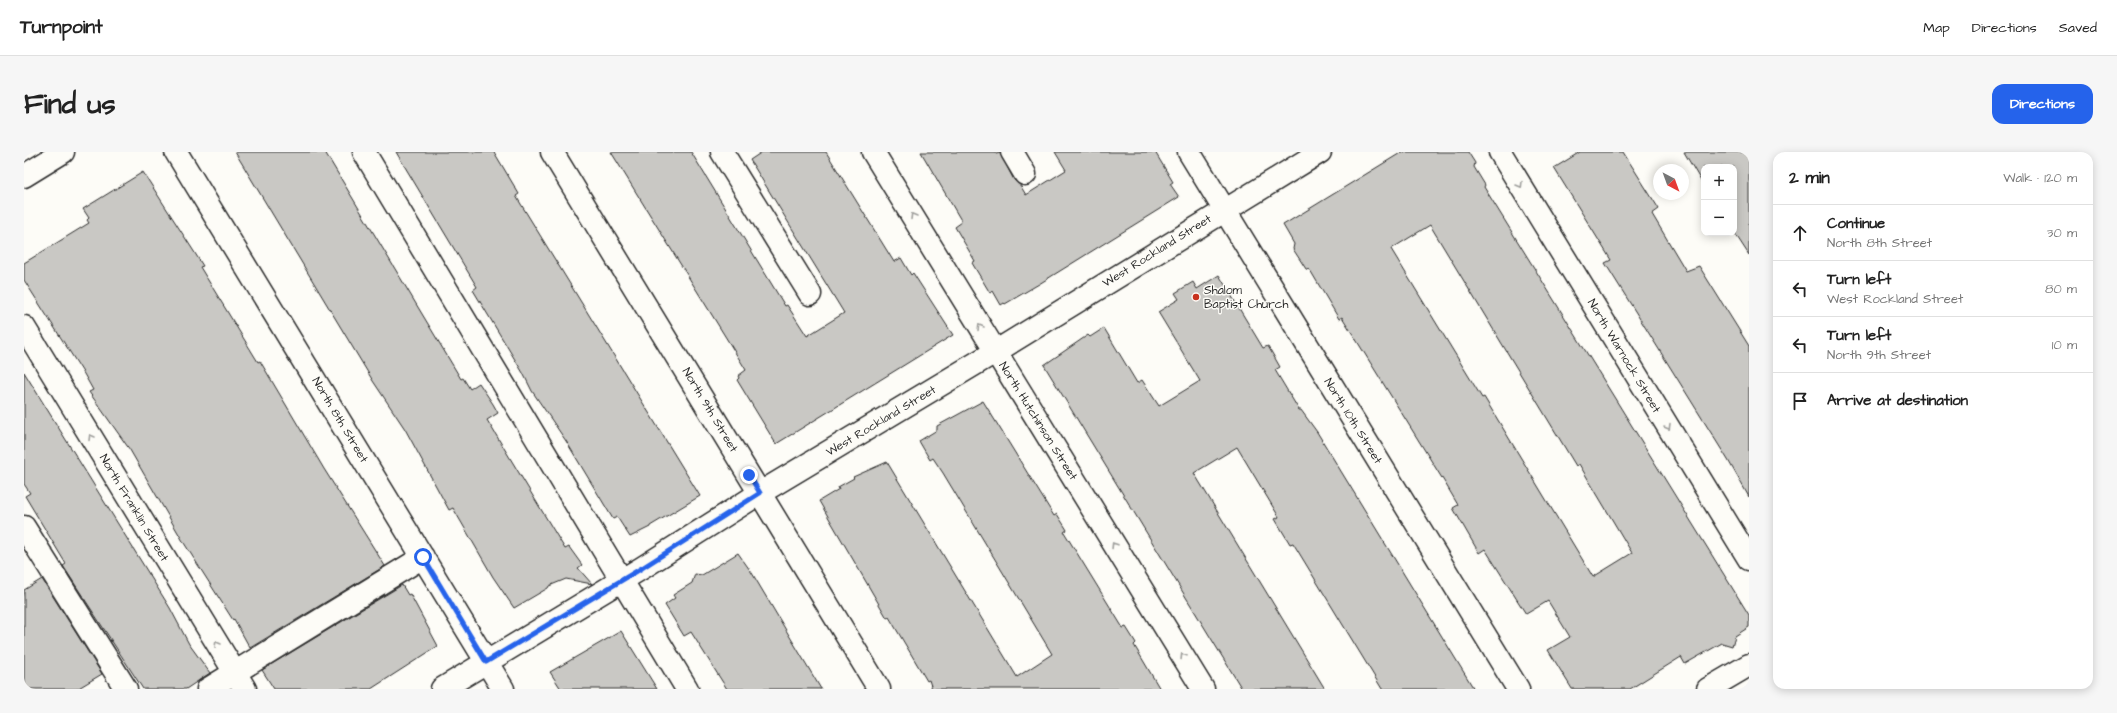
<!DOCTYPE html>
<html lang="en">
<head>
<meta charset="utf-8">
<style>
	:root { --surface:#fff; --page:#f6f6f6; --text:#222; --muted:#767676; --line:#e0e0e0; --accent:#2563eb }
	body { margin:0; font-family:"Architects Daughter",sans-serif; background:var(--page); color:var(--text) }
	.controls { position:absolute; right:12px; top:12px; display:grid; overflow:hidden; border-radius:8px; box-shadow:0 2px 10px #0003 }
	.controls button { width:36px; height:36px; display:grid; place-items:center; padding:0; border:0; border-bottom:1px solid var(--line); background:var(--surface); color:var(--text); font:20px sans-serif }
	.compass { position:absolute; left:1629px; top:12px; width:36px; height:36px; border-radius:50%; background:var(--surface); box-shadow:0 2px 10px #0003; rotate:139deg }
	.stop { position:absolute; width:12px; height:12px; margin:-9px; border:3px solid #2563eb; border-radius:50%; background:#fff }
	.stop.end { background:#2563eb; border-color:#fff; box-shadow:0 1px 4px #0008 }
	.list { margin:0; padding:0; list-style:none }
	h2 { display:flex; justify-content:space-between; align-items:center; height:52px; margin:0; padding:0 16px; font-size:17px }
	h2 small { font-size:13px; font-weight:400; color:var(--muted) }
	.list li { display:grid; grid-template-columns:26px 1fr auto; gap:12px; align-items:center; box-sizing:border-box; height:56px; padding:0 16px; border-top:1px solid var(--line) }
	.list b { display:block; font-size:15px; white-space:nowrap }
	.list p { margin:0; font-size:13px; white-space:nowrap; color:var(--muted) }
	.list em { font-size:13px; font-style:normal; color:var(--muted) }
	.icon { flex:none; width:22px; height:22px; fill:none; stroke:currentColor; stroke-width:2; stroke-linecap:round; stroke-linejoin:round }
	.map { position:relative; flex:none; width:1725px; height:537px; overflow:hidden; border-radius:12px }
	header { display:flex; align-items:center; gap:24px; box-sizing:border-box; height:56px; padding:0 20px; background:var(--surface); border-bottom:1px solid var(--line) }
	header strong { font-size:19px }
	nav { display:flex; gap:22px; margin-inline-start:auto; font-size:14px }
	.intro { display:flex; align-items:center; justify-content:space-between; box-sizing:border-box; height:96px; padding:0 24px }
	h1 { margin:0; font-size:28px }
	.button { padding:10px 18px; border-radius:12px; background:var(--accent); color:#fff; font-size:14px; font-weight:700 }
	main { display:flex; gap:24px; padding:0 24px }
	aside { flex:1; background:var(--surface); border-radius:12px; box-shadow:0 2px 10px #0003 }
	.map>svg:first-child { display:block }
	.building { fill:#c9c8c4; stroke:#2b2b2b; fill-rule:evenodd }
	.lines { fill:none; stroke-linecap:round; stroke-linejoin:round }
	.minor-casing { stroke:#2b2b2b; stroke-width:25 }
	.minor { stroke:#fdfcf7; stroke-width:22 }
	.oneway { stroke:#9e9e9b }
	.route { stroke:#2563eb; stroke-width:5 }
	.poi-dot { fill:#c8321e; stroke:#fdfcf7; stroke-width:1.5 }
	.labels { text-anchor:middle; dominant-baseline:central; stroke-width:3; stroke-linejoin:round; paint-order:stroke }
	.street-label { font-size:12px; fill:#2b2b2b; stroke:#fdfcf7 }
	.poi-label { font-size:12px; fill:#2b2b2b; stroke:#fdfcf7; text-anchor:start }
</style>
</head>
<body>
<header>
<strong>Turnpoint</strong>
<nav><a>Map</a><a>Directions</a><a>Saved</a></nav>
</header>
<div class="intro"><h1>Find us</h1><a class="button">Directions</a></div>
<main>
<div class="map">
<svg width="1725" height="537" viewBox="0 0 1725 537">
	<rect width="100%" height="100%" fill="#fdfcf7"/>
	<filter id="ink" filterUnits="userSpaceOnUse"><feTurbulence type="fractalNoise" baseFrequency=".025" numOctaves="2"/><feDisplacementMap in="SourceGraphic" scale="8" xChannelSelector="R" yChannelSelector="G"/><feConvolveMatrix kernelMatrix="1 2 1 2 8 2 1 2 1" color-interpolation-filters="sRGB"/></filter>
	<g filter="url(#ink)">
		<path class="building" d="M211 0H301L437 227 439 226 446 237 455 231 469 252 474 261 463 268 541 397 545 395 558 413 554 416 568 432 542 427 525 434 524 436 490 456 469 425 429 356 425 358 381 277 349 229Z
			M372 0H470L495 42 492 44 676 344 626 374V375L606 385 593 365 589 367 542 289 508 239 499 221 449 138 453 135Z
			M587 0H667L761 154 763 153 783 184 820 161 726 8 738 0H802L870 110 877 106 887 123 889 121 929 183 752 292 713 228 715 226 714 224 722 218Z
			M897 0H971L972 2 976 1 990 28 996 33 1002 43 1042 18 1031 0H1131L1149 30 1146 32 1155 45 1015 132 981 152 980 151 977 153 969 139 966 141 948 111 951 109 931 75 938 70Z
			M1378 0H1444L1451 11 1450 15 1461 33 1460 35 1725 463V475L1711 484 1708 494 1698 491 1661 512 1657 505 1606 537H1548L1524 498 1546 485 1524 449 1502 462 1461 397 1455 401 1429 356 1434 353 1421 331 1318 165 1315 167 1286 118 1282 117 1269 97 1270 92 1259 73ZM1406 73 1552 314 1555 312 1608 401 1569 425 1460 245 1458 246 1367 97Z
			M1556 0H1599L1635 57 1628 62 1662 119 1675 114 1725 194V345L1704 308 1581 111 1587 108 1530 16Z
			M1660 0H1725V103L1710 80V15H1680V34Z
			M119 20 169 98 179 114 176 115 234 210 236 209 300 317 361 414 226 496 210 467 209 468 160 391 106 298 65 240 69 238 60 222 0 128V111L65 71 63 68 65 66 59 57Z
			M1195 123 1239 196 1244 194 1256 215 1251 218 1275 258H1277L1293 280 1450 537H1358L1269 391 1266 392 1251 367 1255 365 1213 295 1170 321 1301 537H1218L1020 213 1064 183 1066 185 1080 176 1113 231 1118 228 1135 254 1176 229 1134 160 1155 147 1151 141 1169 130 1173 137Z
			M0 220 146 456 165 492 186 521 162 537H119L39 414 42 412 1 344 6 341 0 332Z
			M959 249 1030 364 1033 362 1043 378 1040 380 1099 476 1102 475 1112 491 1110 493 1136 537H908L905 528 903 529 865 465 863 466 795 349 815 337 814 335 830 326 829 325 863 310 993 525 1028 502 919 321 909 306 906 308 895 289 913 278V274Z
			M714 401 728 421 797 537H703L667 480 660 484 641 453 651 446 649 443 668 431 671 422 678 423Z
			M18 427 78 522 53 537H0V438Z
			M378 433 384 443 386 442 414 494 347 537H250L238 518Z
			M597 479 633 537H537L526 520Z"/>
		<g class="lines">
			<g class="minor-casing">
				<path id="minor" d="M152 0 479 537
					M340 0 663 537
					M528 0 855 537
					M698 0 786 142
					M849 0 1179 537
					M988 0 1001 22
					M1165 0 1494 537
					M1476 0 1725 407
					M0 24 39 0
					M0 175 221 537
					M0 375 102 537
					M184 537 399 405
					M418 537 618 416 736 341 971 200 1296 0
					M1684 537 1725 513"/>
			</g>
			<use href="#minor" class="minor"/>
		</g>
		<defs><path id="oneway-chevron" d="M-2-3.5L2.5 0L-2 3.5" fill="none" stroke-width="1.6" stroke-linecap="round" stroke-linejoin="round"/></defs>
		<g class="oneway">
			<use href="#oneway-chevron" transform="translate(1496 33) rotate(59)"/>
			<use href="#oneway-chevron" transform="translate(889 64) rotate(-121)"/>
			<use href="#oneway-chevron" transform="translate(956 175) rotate(-121)"/>
			<use href="#oneway-chevron" transform="translate(1644 275) rotate(59)"/>
			<use href="#oneway-chevron" transform="translate(67 285) rotate(-121)"/>
			<use href="#oneway-chevron" transform="translate(1090 393) rotate(-122)"/>
			<use href="#oneway-chevron" transform="translate(193 492) rotate(-121)"/>
			<use href="#oneway-chevron" transform="translate(1159 504) rotate(-122)"/>
		</g>
	</g>
	<g class="lines" filter="url(#ink)">
		<path class="route" d="M399 405 462 510 618 416 736 341 725 323"/>
	</g>
	<circle class="poi-dot" cx="1172" cy="145" r="4"/>
	<g class="labels">
		<g class="street-label">
			<text transform="translate(1133 99) rotate(-32)">West Rockland Street</text>
			<text transform="translate(1600 204) rotate(59)">North Warnock Street</text>
			<text transform="translate(686 258) rotate(59)">North 9th Street</text>
			<text transform="translate(316 268) rotate(59)">North 8th Street</text>
			<text transform="translate(857 269) rotate(-31)">West Rockland Street</text>
			<text transform="translate(1014 269) rotate(58)">North Hutchinson Street</text>
			<text transform="translate(1329 269) rotate(58)">North 10th Street</text>
			<text transform="translate(110 356) rotate(59)">North Franklin Street</text>
		</g>
		<g class="poi-label">
			<text x="1180" y="138">Shalom<tspan x="1180" dy="14">Baptist Church</tspan></text>
		</g>
	</g>
</svg>
<div class="controls">
<button>+</button>
<button>−</button>
</div>
<svg class="compass" viewBox="-18 -18 36 36"><path d="M0-13l5 13h-10z" fill="#e53935"/><path d="M0 13l5-13h-10z" fill="#767676"/></svg>
<div class="stop" style="left:399px;top:405px"></div>
<div class="stop end" style="left:725px;top:323px"></div>
</div>
<aside>
<h2>2 min<small>Walk · 120 m</small></h2>
<ul class="list">
<li><svg class="icon" aria-label="ahead" viewBox="0 0 24 24"><path d="M12 20V5M6 11l6-6 6 6"/></svg><div><b>Continue</b><p>North 8th Street</p></div><em>30 m</em></li>
<li><svg class="icon" aria-label="left" viewBox="0 0 24 24"><path d="M17 20v-9H6M10 6l-5 5 5 5"/></svg><div><b>Turn left</b><p>West Rockland Street</p></div><em>80 m</em></li>
<li><svg class="icon" aria-label="left" viewBox="0 0 24 24"><path d="M17 20v-9H6M10 6l-5 5 5 5"/></svg><div><b>Turn left</b><p>North 9th Street</p></div><em>10 m</em></li>
<li><svg class="icon" aria-label="arrive" viewBox="0 0 24 24"><path d="M6 21V4h12l-3 4 3 4H6"/></svg><div><b>Arrive at destination</b></div></li>
</ul>
</aside>
</main>
</body>
</html>
